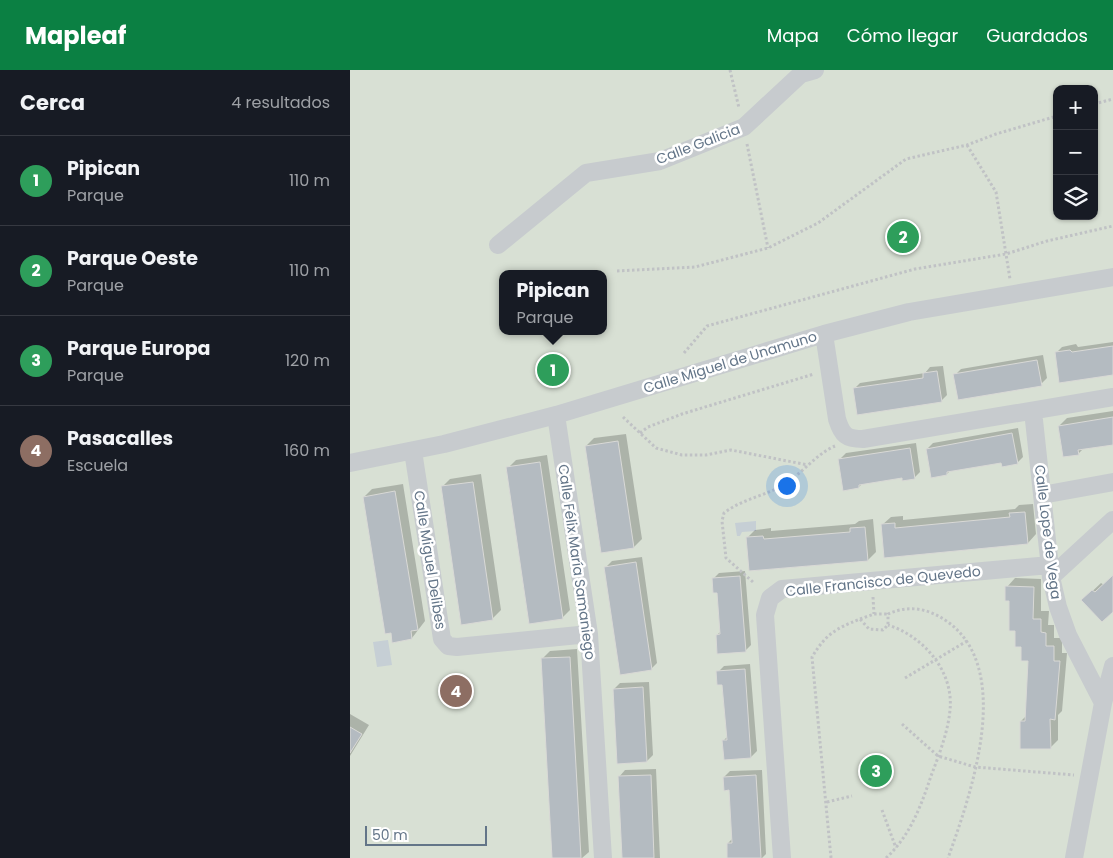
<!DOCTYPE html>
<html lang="es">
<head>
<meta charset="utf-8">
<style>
	:root { --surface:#171b24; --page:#20242c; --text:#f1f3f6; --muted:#9ea1a6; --line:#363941; --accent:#0b8043 }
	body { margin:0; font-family:Poppins,sans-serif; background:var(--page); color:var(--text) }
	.controls { position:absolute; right:15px; top:15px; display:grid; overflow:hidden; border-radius:10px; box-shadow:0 1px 4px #0004 }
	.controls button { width:45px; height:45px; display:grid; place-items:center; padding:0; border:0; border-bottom:1px solid var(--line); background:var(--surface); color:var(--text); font:25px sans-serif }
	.scale { position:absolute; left:15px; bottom:12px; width:122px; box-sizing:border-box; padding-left:5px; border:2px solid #637588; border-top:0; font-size:14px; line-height:18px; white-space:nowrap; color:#637588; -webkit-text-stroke:4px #fff; paint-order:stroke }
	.you { position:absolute; left:436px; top:415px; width:18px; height:18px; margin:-12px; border:4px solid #fff; border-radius:50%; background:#1a73e8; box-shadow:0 0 0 8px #1a73e833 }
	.badge { display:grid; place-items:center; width:32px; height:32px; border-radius:50%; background:var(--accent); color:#fff; font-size:16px; font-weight:700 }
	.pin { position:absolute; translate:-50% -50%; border:2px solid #fff; box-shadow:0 1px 5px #0006 }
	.popup { position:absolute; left:149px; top:200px; width:108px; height:65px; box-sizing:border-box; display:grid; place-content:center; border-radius:10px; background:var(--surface); filter:drop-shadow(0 1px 4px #0005); font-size:16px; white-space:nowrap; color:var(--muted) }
	.popup b { font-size:19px; color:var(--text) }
	.popup::after { content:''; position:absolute; left:50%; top:100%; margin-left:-10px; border:10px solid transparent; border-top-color:var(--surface) }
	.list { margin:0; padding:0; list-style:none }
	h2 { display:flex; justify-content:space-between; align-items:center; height:65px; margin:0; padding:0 20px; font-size:21px }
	h2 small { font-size:16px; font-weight:400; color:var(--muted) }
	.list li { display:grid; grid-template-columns:32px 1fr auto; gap:15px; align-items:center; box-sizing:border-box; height:90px; padding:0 20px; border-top:1px solid var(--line) }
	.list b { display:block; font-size:19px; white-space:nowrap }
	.list p { margin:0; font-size:16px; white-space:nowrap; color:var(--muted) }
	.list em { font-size:16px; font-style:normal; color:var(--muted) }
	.icon { flex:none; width:28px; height:28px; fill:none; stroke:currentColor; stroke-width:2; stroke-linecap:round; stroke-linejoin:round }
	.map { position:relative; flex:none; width:763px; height:788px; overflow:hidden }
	header { display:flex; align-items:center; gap:30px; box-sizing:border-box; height:70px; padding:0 25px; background:var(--accent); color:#fff }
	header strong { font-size:24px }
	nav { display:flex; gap:28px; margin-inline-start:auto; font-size:18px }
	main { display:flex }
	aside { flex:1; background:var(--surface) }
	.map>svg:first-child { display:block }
	.green { fill:#d8e0d4; fill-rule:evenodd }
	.water { fill:#c6cfd5 }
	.shadow { fill:#0003 }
	.building { fill:#b4bbc1; stroke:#d9d9d6 }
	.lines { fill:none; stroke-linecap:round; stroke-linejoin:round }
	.path { stroke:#c0c2c5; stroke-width:3; stroke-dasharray:2.5 2.5; stroke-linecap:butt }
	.minor { stroke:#c7cbce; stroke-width:18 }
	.labels { text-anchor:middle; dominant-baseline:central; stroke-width:5; stroke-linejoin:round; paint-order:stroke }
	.street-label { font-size:14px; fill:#637588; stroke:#fff }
</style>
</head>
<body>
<header>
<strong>Mapleaf</strong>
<nav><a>Mapa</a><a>Cómo llegar</a><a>Guardados</a></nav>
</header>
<main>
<aside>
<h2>Cerca<small>4 resultados</small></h2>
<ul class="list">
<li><span class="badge" style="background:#2e9e5b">1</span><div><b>Pipican</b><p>Parque</p></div><em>110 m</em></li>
<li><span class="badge" style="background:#2e9e5b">2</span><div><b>Parque Oeste</b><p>Parque</p></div><em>110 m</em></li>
<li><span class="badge" style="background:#2e9e5b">3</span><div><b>Parque Europa</b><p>Parque</p></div><em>120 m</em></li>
<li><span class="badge" style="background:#8d6e63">4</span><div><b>Pasacalles</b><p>Escuela</p></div><em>160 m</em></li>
</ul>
</aside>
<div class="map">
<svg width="763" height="788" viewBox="0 0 763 788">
	<rect width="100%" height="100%" fill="#f7f7f4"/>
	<path class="green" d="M0 0H763V788H0ZM707 19H744V146H707ZM153 204H253V261H153Z"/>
	<path class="water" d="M406 451V461L392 462 390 466H387L385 453Z
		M38 570 42 595 27 597 23 572Z"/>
	<path class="shadow" d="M763 272V304L706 283 712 277 726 274 728 277Z
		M693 285 697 308 691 314 605 305 611 299Z
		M593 296 597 325 591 331 504 319 510 313 575 303 580 297Z
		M763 341V373L734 378 728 384 709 356 717 348Z
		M668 358 673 387 667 393 652 391 600 401 597 404 577 379 583 373Z
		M276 364 292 469 284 477 236 376 244 368Z
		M566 373 570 402 564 408 553 407 513 413 509 417 490 389 496 383Z
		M197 385 220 540 212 548 158 398 166 390Z
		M131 404 151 540 142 549 92 417 100 409Z
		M53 414 75 551 62 568 14 427 22 419Z
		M683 434 686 464 678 473 536 486 532 455 541 447 553 446V450L665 439 669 435Z
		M523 449 526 482 518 490 397 468 405 460 421 458V461L505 454 509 451Z
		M292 487 307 593 301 599 256 497 262 491Z
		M395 501 401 575 395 581 367 565 371 561 368 522 363 509 369 503Z
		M763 506V540L733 530 751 513 754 515Z
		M665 508 691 509V541H699L698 555H704V568H712V583H717L712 641 708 645V670L700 678 671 651 677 645 679 590 666 560 657 517Z
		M227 579 239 782 232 788H203L192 589 200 581Z
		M400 594 407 681 401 687 374 670 378 666 374 613 368 602 374 596Z
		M299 612 303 685 297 691 264 619 270 613Z
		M0 644 19 655 0 686Z
		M306 699 310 788H273L269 707 275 700Z
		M412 700 416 784 412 788H379L378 773 383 768 380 719 374 707 380 701Z"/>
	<path class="building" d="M763 276V305L709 313 705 282 720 280 722 282Z
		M687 290 692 316 608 330 603 304Z
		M587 301 592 332 507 345 503 318 573 308V303Z
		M763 347V375L728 380 729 385 713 387 708 356Z
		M662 363 668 394 652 397 651 393 597 402V405L581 408 576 379Z
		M268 371 284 478 251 483 235 376Z
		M560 378 565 409 552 411V408L509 415V418L493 421 488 389Z
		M190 392 213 549 179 554 156 397Z
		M123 412 143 550 111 555 91 416Z
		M45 421 68 560 61 561 62 569 42 573 41 563 35 564 13 427Z
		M675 442 678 474 534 488 531 454 545 453V458L660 447 659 443Z
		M515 457 518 491 399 501 396 467 413 466 414 469 500 462V458Z
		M286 492 302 600 270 605 254 497Z
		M763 505V542L752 552 731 530 742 520 745 522Z
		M390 506 396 582 367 584 366 565 370 564 367 523H363L362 508Z
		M655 516 684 517 683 549H691V562L696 563V576H704V591H710L705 650 700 649 701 679H670V651H675L678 591H671V577H665V561H659V531H655Z
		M220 587 231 788H202L191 588Z
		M395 599 401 688 374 690 372 670H377L372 615H367L366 601Z
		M293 617 297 692 267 694 263 619Z
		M0 657 12 664 0 683Z
		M301 705 304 788H272L268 706Z
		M406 705 411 788H377V773H382L379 720 374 721 373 707Z"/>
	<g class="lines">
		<path class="path" d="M380 0 389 38
			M744 34 763 29
			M397 74 418 178
			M617 75 646 122 660 209
			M267 201 345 197 418 178 468 153 556 89 617 75 646 64 707 46
			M334 283 357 256 565 199 656 184 697 171 763 156
			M273 347 306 378 332 385H356L381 380 458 395
			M290 363 298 357 332 344 464 304
			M403 512 376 488 372 451 374 443C392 429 415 426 433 415 453 403 466 384 485 376
			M523 527 524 544
			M510 549 524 544H538
			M555 608 617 571
			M552 654 588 686 625 697 724 705
			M477 732 502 726
			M532 740 546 778
			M481 788 462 587C476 564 485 559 510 549L519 559 533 560 538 555V544C558 535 577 538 595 550 666 597 621 724 598 788
			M536 788C560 766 571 736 581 706 589 685 598 662 600 640 604 601 573 566 538 555"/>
		<path class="minor" d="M148 175 236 103 310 91 394 57 451 4 465 0
			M474 264 487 349C492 365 496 369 513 369L763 327
			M683 341 701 507 708 537 718 565 753 633
			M206 345 239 564 253 788
			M63 381 92 569 98 576 107 577 239 564
			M0 393 94 374 206 345 474 264 559 242 763 207
			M692 425 763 412
			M701 507 763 450
			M432 788 415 545 420 528 432 519 700 495
			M724 788 753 633 763 596"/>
	</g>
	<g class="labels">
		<g class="street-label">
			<text transform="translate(348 74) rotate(-21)">Calle Galicia</text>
			<text transform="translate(380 292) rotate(-17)">Calle Miguel de Unamuno</text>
			<text transform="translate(698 462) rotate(83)">Calle Lope de Vega</text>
			<text transform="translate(80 490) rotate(81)">Calle Miguel Delibes</text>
			<text transform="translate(227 492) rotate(82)">Calle Félix María Samaniego</text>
			<text transform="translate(533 511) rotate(-6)">Calle Francisco de Quevedo</text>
		</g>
	</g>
</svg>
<div class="controls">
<button>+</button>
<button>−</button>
<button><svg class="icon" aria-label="layers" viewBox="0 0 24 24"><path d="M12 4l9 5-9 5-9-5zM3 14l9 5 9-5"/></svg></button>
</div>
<div class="scale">50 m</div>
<div class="you"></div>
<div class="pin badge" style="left:203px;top:300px;background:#2e9e5b">1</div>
<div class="popup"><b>Pipican</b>Parque</div>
<div class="pin badge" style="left:553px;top:167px;background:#2e9e5b">2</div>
<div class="pin badge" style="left:526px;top:701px;background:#2e9e5b">3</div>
<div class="pin badge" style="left:106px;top:621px;background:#8d6e63">4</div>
</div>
</main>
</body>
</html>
